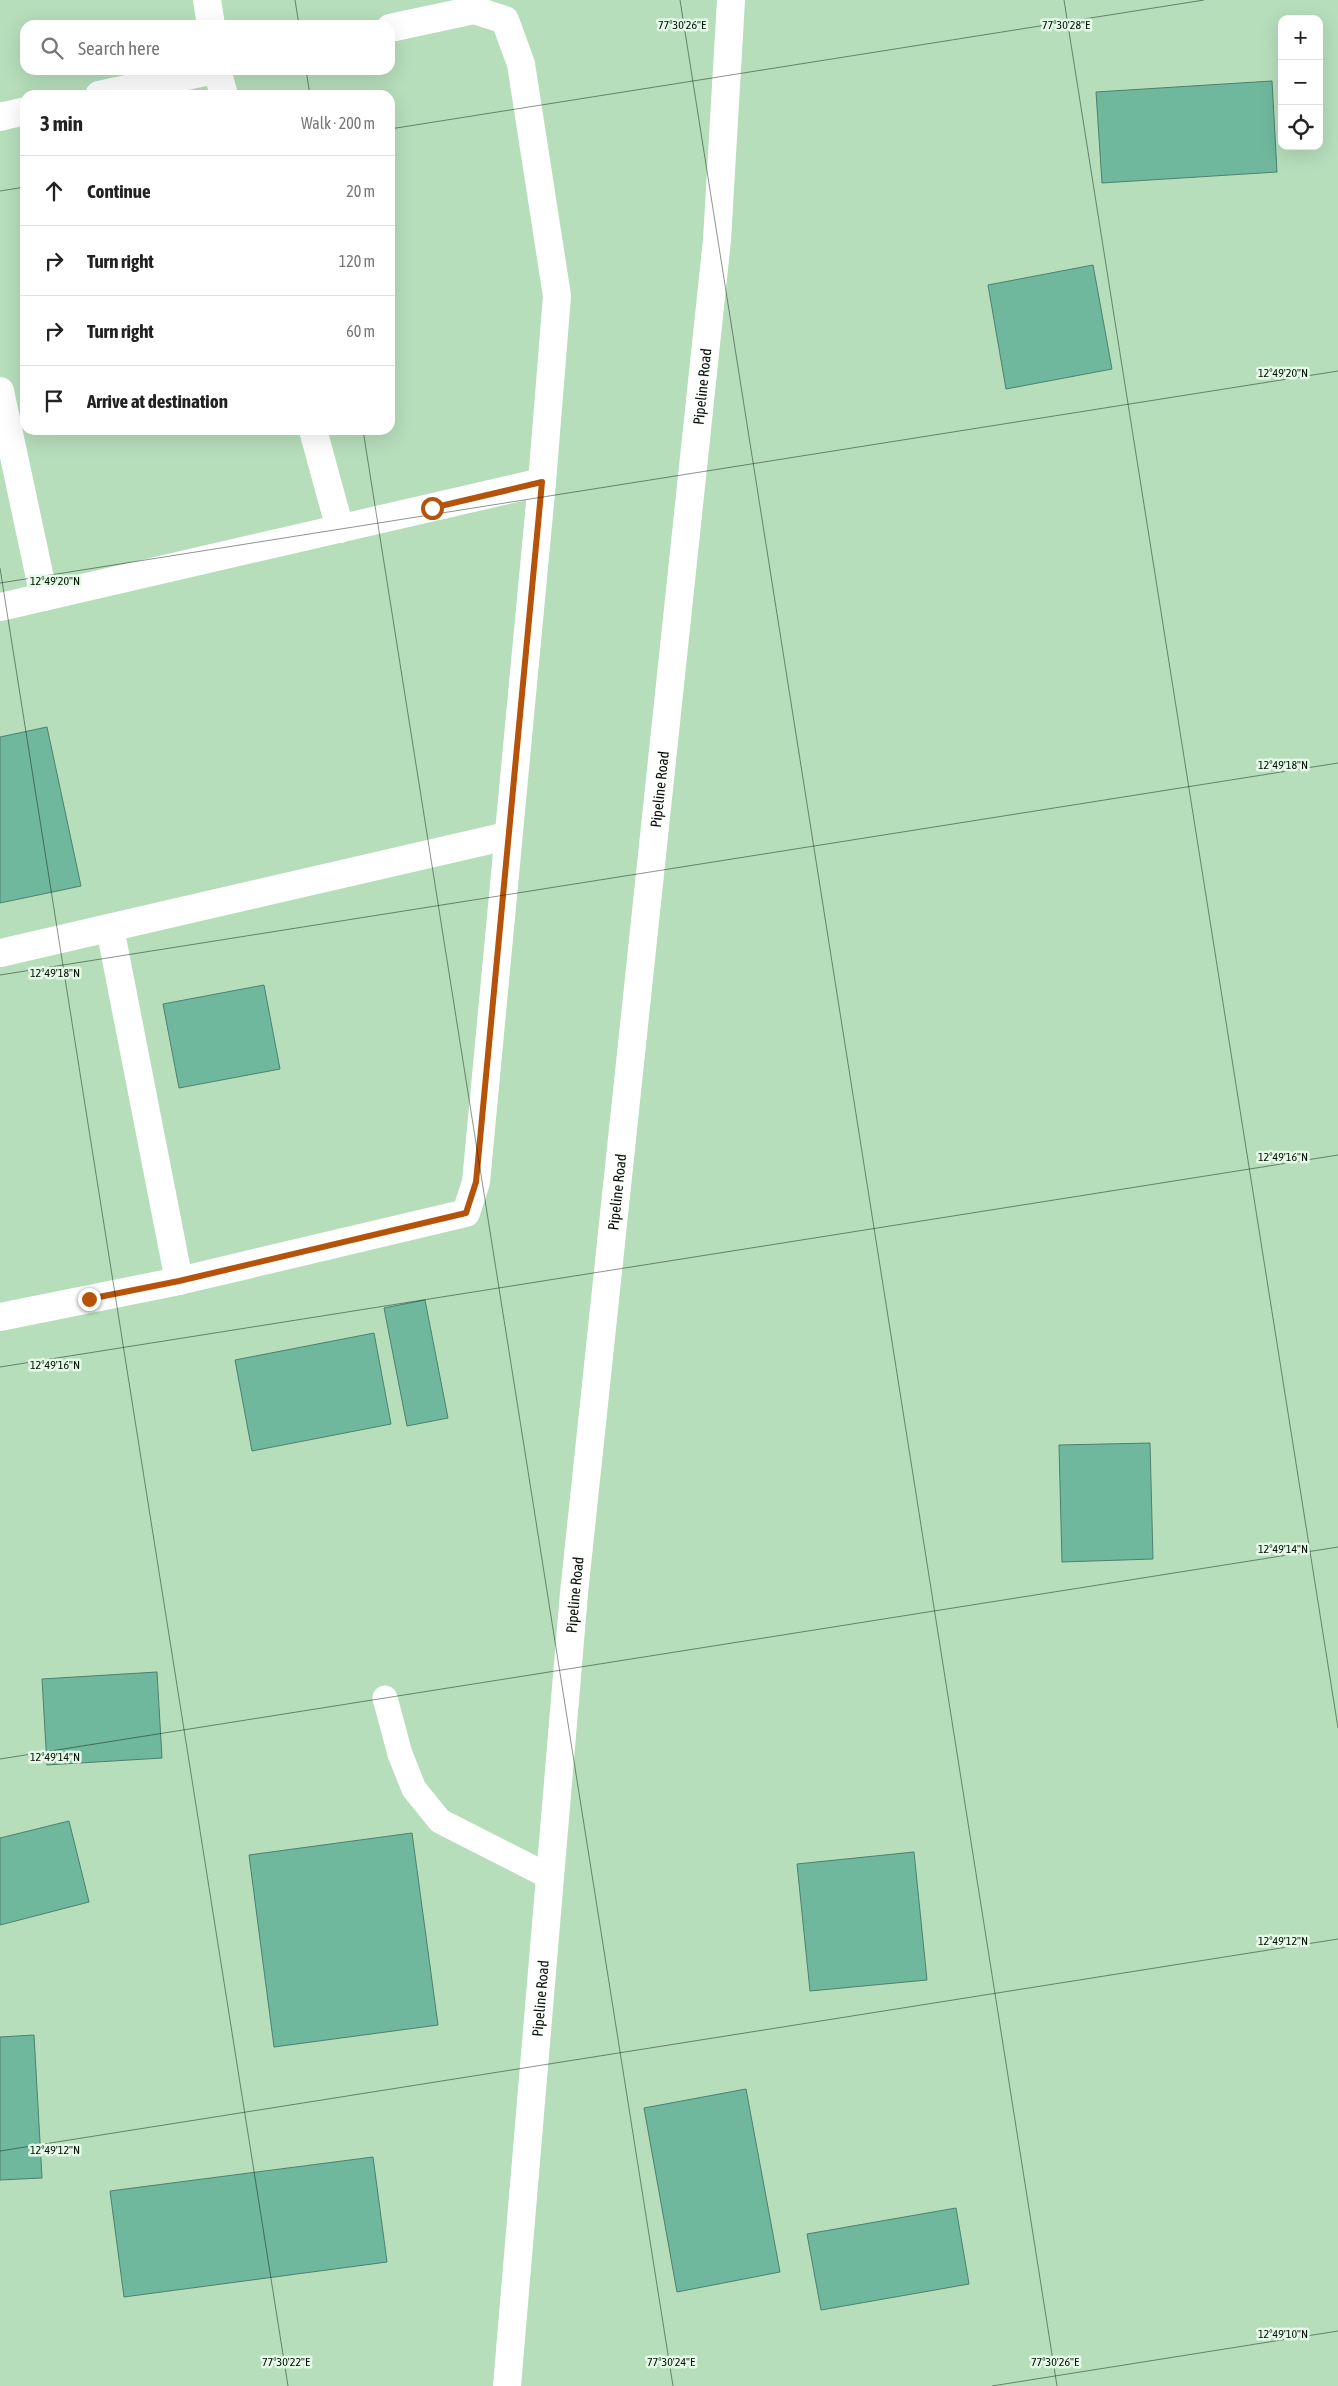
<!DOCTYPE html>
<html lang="en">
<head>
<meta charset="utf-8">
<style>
	:root { --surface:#fff; --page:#f2f2f2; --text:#222; --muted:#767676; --line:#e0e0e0 }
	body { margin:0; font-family:"Asap Condensed",sans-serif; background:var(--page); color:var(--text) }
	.controls { position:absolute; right:15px; top:15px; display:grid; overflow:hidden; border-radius:10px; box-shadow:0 5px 20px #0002 }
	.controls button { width:45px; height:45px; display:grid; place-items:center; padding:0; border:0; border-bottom:1px solid var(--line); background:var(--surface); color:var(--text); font:25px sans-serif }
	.stop { position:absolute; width:15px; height:15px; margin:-11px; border:4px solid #b45309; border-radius:50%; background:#fff }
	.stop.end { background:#b45309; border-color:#fff; box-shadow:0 1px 5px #0008 }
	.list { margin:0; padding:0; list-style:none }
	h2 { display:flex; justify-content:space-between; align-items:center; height:65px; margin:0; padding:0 20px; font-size:21px }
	h2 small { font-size:16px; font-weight:400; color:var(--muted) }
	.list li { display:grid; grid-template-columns:32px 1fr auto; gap:15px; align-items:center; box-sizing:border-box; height:70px; padding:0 20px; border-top:1px solid var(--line) }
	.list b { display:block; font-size:19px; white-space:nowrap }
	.list em { font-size:16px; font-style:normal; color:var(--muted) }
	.icon { flex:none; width:28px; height:28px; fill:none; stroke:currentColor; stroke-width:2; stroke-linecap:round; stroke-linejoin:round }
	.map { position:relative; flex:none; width:1338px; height:2386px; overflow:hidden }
	.search { position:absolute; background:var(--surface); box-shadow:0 5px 20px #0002; left:20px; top:20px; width:375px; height:55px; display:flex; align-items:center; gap:12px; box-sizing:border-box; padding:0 18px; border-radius:15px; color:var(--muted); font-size:19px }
	.panel { position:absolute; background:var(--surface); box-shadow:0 5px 20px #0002; left:20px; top:90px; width:375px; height:345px; border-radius:15px }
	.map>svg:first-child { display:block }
	.building { fill:#6fb89e; stroke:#4d806e }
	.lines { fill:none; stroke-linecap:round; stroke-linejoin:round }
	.lane { stroke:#fff; stroke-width:25 }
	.street { stroke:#fff; stroke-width:28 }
	.route { stroke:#b45309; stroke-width:6 }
	.ticks { fill:none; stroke:#041106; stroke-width:1; stroke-opacity:0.45 }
	.labels { text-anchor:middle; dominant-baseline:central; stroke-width:5; stroke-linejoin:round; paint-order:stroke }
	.street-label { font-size:15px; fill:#041106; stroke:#e5f9e7 }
	.ticks-label { font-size:12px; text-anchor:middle; fill:#041106; stroke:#e5f9e7; stroke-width:5; stroke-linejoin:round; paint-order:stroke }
</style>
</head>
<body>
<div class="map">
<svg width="1338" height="2386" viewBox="0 0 1338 2386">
	<rect width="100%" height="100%" fill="#b6debb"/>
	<path class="building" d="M1272 81 1277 172 1102 183 1096 92Z
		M1093 265 1112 369 1006 389 988 285Z
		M47 727 81 886 0 903V737Z
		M264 985 280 1069 179 1088 163 1004Z
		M425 1300 448 1418 407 1426 384 1308Z
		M374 1333 391 1424 252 1451 235 1360Z
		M1150 1443 1153 1559 1062 1562 1059 1445Z
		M157 1672 162 1758 47 1765 42 1679Z
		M69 1821 89 1902 0 1925V1838Z
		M412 1833 438 2025 274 2047 249 1855Z
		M914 1852 927 1980 810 1991 797 1864Z
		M34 2035 42 2178 0 2180V2037Z
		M746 2089 780 2272 677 2292 644 2108Z
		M373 2157 387 2262 124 2297 110 2191Z
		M956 2208 969 2284 821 2310 807 2234Z"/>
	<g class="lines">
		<path class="lane" d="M385 1698 400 1754 414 1789 440 1821 550 1877"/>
		<g class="street">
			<path d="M207 0 211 25"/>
			<path d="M217 70 224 95"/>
			<path d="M99 95 214 70"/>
			<path d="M0 117 25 111"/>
			<path d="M0 391 44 597"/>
			<path d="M313 430 340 529"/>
			<path d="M0 607 542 482"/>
			<path d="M110 928 179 1281"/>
			<path d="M0 953 507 836"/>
			<path d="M0 1317 179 1281 466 1213 476 1182 542 482 557 296 521 64 505 20 474 10 390 28"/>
			<path id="s1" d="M507 2386 574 1593 717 240 731 0"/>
		</g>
	</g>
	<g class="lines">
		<path class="route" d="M89 1299 179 1281 466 1213 476 1182 542 482 432 508"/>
	</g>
	<path class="ticks" d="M295 0 299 25M680 0 1057 2386M1064 0 1338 1728M306 70 310 95M390 129 1204 0M0 191 25 187M363 430 673 2386M0 568 288 2386M0 583 1338 371M0 975 1338 763M0 1367 1338 1155M0 1759 1338 1547M0 2151 1338 1939M992 2386 1338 2331"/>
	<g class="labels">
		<g class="street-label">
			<text stroke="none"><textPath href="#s1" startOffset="2009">Pipeline Road</textPath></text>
			<text stroke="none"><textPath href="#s1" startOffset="1604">Pipeline Road</textPath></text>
			<text stroke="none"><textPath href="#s1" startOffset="1199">Pipeline Road</textPath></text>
			<text stroke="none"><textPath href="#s1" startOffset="794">Pipeline Road</textPath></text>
			<text stroke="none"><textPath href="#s1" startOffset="389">Pipeline Road</textPath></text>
		</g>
	</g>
	<g class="ticks-label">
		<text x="682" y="29">77°30'26"E</text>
		<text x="1066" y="29">77°30'28"E</text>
		<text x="1283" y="377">12°49'20"N</text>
		<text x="55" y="585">12°49'20"N</text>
		<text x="1283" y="769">12°49'18"N</text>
		<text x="55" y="977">12°49'18"N</text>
		<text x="1283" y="1161">12°49'16"N</text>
		<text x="55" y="1369">12°49'16"N</text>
		<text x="1283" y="1553">12°49'14"N</text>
		<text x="55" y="1761">12°49'14"N</text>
		<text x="1283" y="1945">12°49'12"N</text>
		<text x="55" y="2154">12°49'12"N</text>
		<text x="1283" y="2338">12°49'10"N</text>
		<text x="286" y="2366">77°30'22"E</text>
		<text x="671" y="2366">77°30'24"E</text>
		<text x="1055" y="2366">77°30'26"E</text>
	</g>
</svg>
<div class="controls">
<button>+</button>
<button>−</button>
<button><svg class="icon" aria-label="locate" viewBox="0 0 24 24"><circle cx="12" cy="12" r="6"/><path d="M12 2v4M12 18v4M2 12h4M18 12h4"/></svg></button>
</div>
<div class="stop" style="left:432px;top:508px"></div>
<div class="stop end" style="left:89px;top:1299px"></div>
<div class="search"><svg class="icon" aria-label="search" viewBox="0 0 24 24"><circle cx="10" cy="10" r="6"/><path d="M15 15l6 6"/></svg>Search here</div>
<section class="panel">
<h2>3 min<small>Walk · 200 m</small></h2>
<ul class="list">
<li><svg class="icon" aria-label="ahead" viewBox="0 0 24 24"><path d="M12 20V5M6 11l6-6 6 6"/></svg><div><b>Continue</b></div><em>20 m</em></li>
<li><svg class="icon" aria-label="right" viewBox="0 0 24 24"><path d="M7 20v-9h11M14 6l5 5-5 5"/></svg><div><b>Turn right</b></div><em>120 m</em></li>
<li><svg class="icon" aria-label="right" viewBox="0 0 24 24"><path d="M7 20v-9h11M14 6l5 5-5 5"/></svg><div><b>Turn right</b></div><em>60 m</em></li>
<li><svg class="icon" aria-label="arrive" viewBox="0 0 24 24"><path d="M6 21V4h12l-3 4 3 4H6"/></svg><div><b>Arrive at destination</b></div></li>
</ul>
</section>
</div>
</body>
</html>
